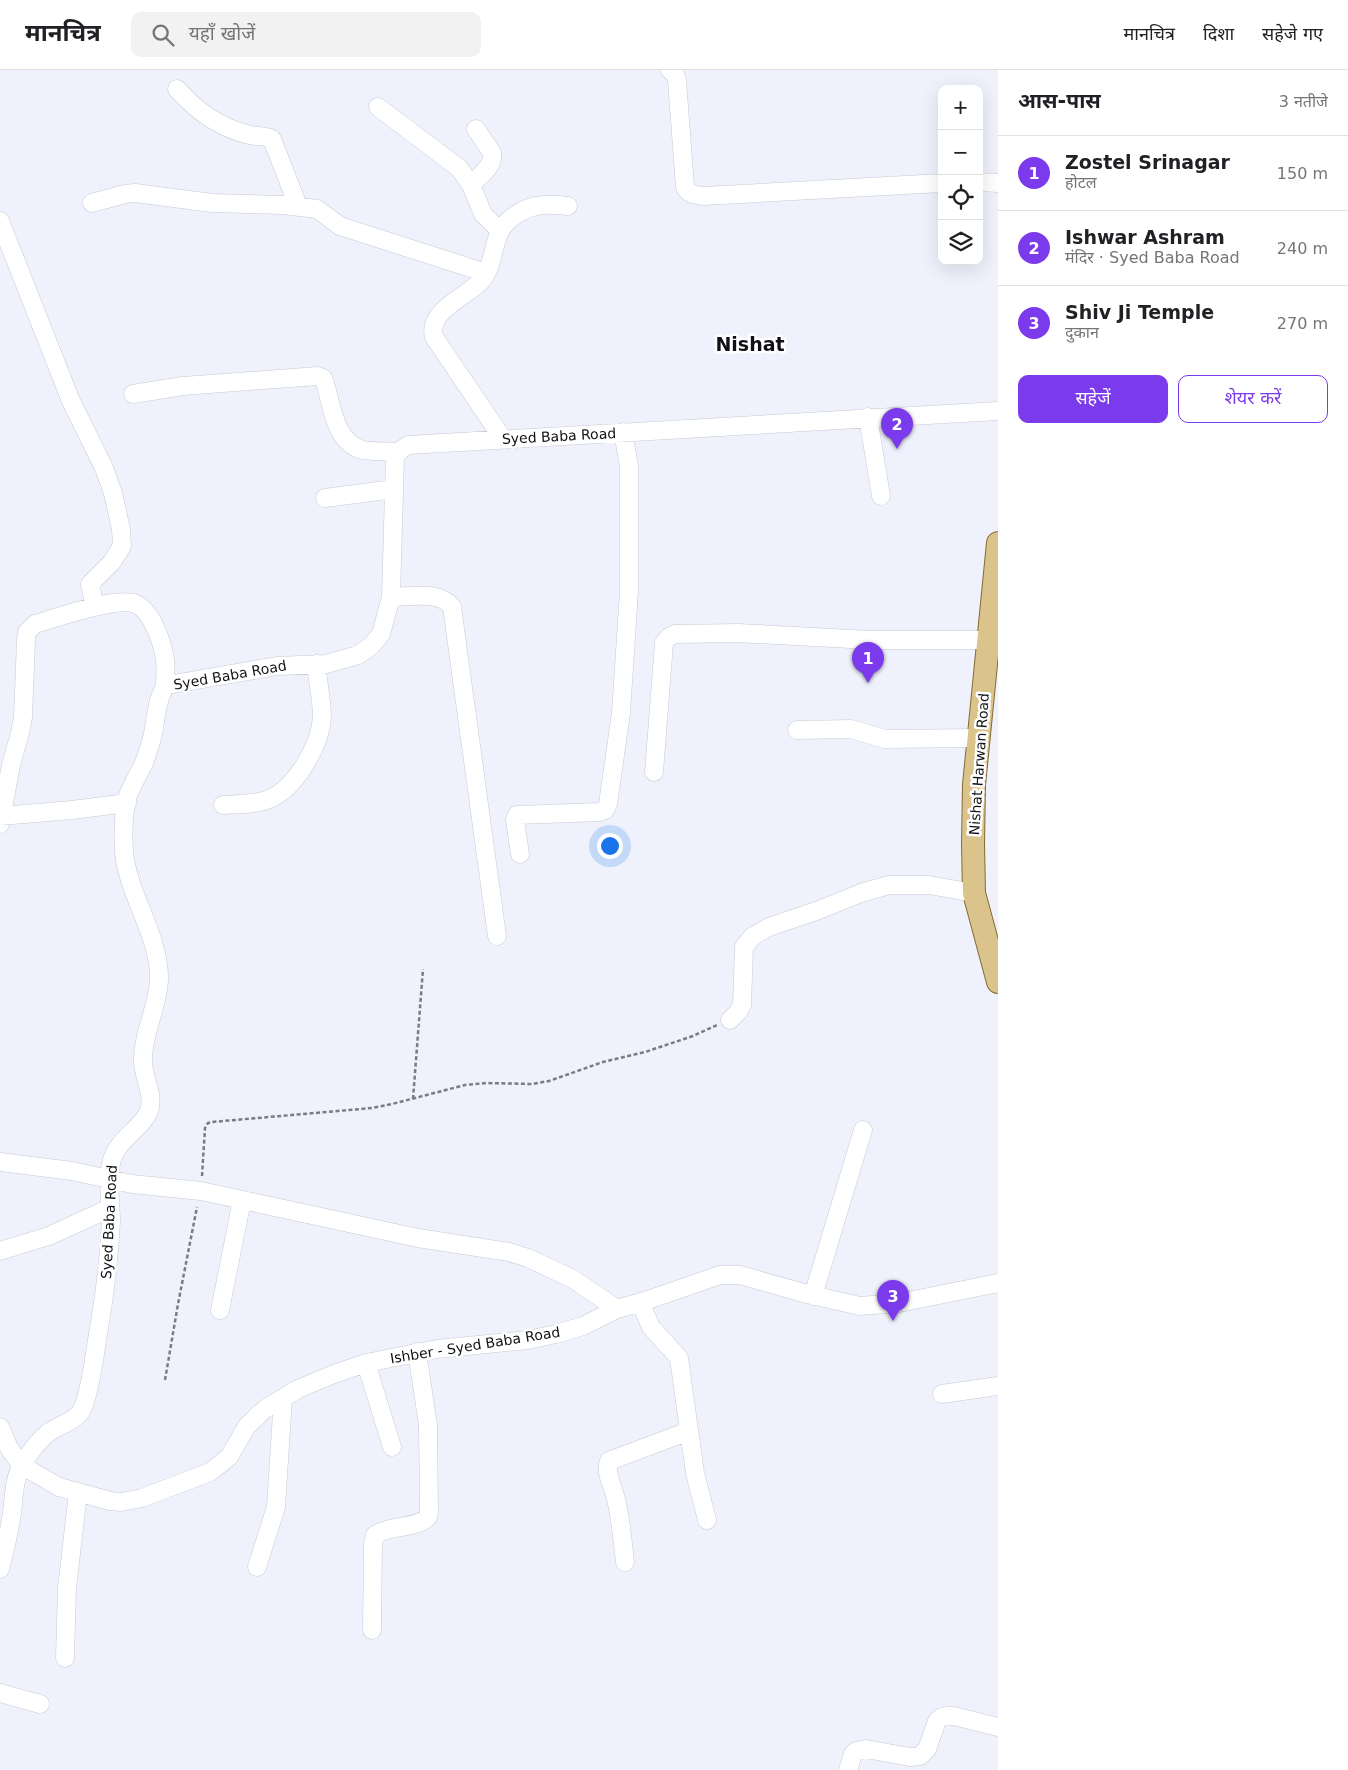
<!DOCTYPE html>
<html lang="hi">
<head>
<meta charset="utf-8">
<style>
	:root { --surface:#fff; --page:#f2f2f2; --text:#202124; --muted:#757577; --line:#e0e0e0; --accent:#7c3aed }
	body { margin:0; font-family:"DejaVu Sans","Noto Sans Devanagari",sans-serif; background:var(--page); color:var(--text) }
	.controls { position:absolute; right:15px; top:15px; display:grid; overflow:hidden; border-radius:10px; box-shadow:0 5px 20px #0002 }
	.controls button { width:45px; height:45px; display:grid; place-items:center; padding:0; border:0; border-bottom:1px solid var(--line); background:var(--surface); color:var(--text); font:25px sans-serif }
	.you { position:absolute; left:609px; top:775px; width:18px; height:18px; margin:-12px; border:4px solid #fff; border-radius:50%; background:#1a73e8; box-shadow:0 0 0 8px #1a73e833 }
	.badge { display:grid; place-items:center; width:32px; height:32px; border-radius:50%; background:var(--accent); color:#fff; font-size:16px; font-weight:700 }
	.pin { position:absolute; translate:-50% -41px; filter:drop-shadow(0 1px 2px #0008) }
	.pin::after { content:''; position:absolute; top:26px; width:18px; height:15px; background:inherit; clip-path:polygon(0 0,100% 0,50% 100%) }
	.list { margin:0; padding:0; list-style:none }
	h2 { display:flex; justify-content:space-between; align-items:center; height:65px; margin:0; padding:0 20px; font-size:21px }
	h2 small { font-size:16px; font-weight:400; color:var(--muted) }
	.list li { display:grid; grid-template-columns:32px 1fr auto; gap:15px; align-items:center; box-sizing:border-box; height:75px; padding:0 20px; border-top:1px solid var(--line) }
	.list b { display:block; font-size:19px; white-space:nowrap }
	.list p { margin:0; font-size:16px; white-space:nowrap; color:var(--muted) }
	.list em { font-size:16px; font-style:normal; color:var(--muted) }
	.actions { display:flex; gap:10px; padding:15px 20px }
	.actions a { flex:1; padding:11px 0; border:1px solid var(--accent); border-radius:10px; text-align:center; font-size:18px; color:var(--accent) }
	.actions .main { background:var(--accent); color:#fff }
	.icon { flex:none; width:28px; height:28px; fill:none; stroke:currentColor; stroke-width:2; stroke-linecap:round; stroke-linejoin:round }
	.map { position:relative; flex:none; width:998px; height:1700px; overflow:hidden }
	header { display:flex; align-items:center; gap:30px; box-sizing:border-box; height:70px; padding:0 25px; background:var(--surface); border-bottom:1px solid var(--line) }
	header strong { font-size:24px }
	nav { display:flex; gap:28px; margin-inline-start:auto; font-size:18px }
	.search { width:350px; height:45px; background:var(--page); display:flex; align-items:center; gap:12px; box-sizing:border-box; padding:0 18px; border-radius:10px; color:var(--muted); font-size:19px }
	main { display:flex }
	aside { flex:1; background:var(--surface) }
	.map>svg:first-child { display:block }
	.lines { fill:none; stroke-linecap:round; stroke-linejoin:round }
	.minor-casing { stroke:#c7cad3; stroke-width:19 }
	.major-casing { stroke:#846b31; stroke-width:24 }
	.path { stroke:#7a7c82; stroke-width:2.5; stroke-dasharray:4 2.5; stroke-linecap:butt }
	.minor { stroke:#fff; stroke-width:18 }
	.major { stroke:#dbc48c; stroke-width:22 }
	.labels { text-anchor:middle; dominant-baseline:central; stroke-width:5; stroke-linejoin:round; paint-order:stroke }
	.street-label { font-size:14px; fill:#101114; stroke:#fff }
	.district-label { font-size:19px; font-weight:bold; fill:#101114; stroke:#fff }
</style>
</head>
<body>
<header>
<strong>मानचित्र</strong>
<div class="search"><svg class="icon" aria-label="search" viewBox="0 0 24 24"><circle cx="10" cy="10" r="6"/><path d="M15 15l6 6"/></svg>यहाँ खोजें</div>
<nav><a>मानचित्र</a><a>दिशा</a><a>सहेजे गए</a></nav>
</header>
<main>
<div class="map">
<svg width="998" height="1700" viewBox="0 0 998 1700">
	<rect width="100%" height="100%" fill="#eff2fc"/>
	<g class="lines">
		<g class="minor-casing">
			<path id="minor" d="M670 0 675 4 677 10 685 117C689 125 696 125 704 126L942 113
				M177 19C197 41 217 56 246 64 254 67 264 65 272 69L298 136
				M378 37 459 98 471 115 483 144 500 161
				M979 112 998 113
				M471 115C478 107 495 96 492 83L476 59
				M92 133 125 124 135 123 212 133 284 135 317 139 340 156 486 203
				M0 151 71 331 104 398 113 423 121 459 122 476 112 492 90 514 95 537
				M133 324 183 316 318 306 323 308 325 313C332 336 335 373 363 380 374 382 387 381 398 382
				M868 347 881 426
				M503 369 434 267C427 241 466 227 481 211 496 195 491 167 507 152 526 134 544 133 568 136
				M325 428 394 419
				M391 527C410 527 439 520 452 537L497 866
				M797 660 851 659 885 669 980 668
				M654 702 664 573 669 567 675 564 738 563 870 570H989
				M223 735C237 734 255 735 269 729 295 719 320 676 322 648 322 631 318 612 316 594
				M0 746 72 740 127 733
				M0 754 11 695 20 663 23 647 26 570 27 562 35 554C56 548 117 526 136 534 152 541 163 574 165 590 166 599 165 608 165 617
				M520 784 515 750 517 745 600 742 605 740 608 734 621 643 629 521V396L623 362
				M730 950 738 942 742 935 744 877 753 866 769 857 819 840 861 823 889 815H929L974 823
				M0 1092 72 1101 132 1114 201 1121 418 1168 509 1182 528 1188 573 1209 617 1239
				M0 1181 49 1166 110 1138
				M813 1226 863 1060
				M640 1232 651 1257 679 1288 695 1403 707 1450
				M220 1240 242 1130
				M366 1293 392 1377
				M942 1324 998 1316
				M0 1357 9 1378 21 1395 59 1417 110 1431 121 1432 142 1428 210 1402 229 1387 247 1356 265 1339 298 1319 334 1304 366 1293 437 1279 528 1270 556 1264 583 1256 617 1239 645 1231 720 1205H740L807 1224 860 1236 899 1233 998 1213
				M625 1492C622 1469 621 1444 614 1422 611 1412 605 1401 609 1391L689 1361
				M257 1497 276 1437 283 1328
				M0 1499C5 1481 9 1462 12 1443 14 1427 14 1407 23 1393 30 1382 38 1371 48 1363 60 1354 79 1351 84 1335 91 1314 94 1291 97 1270 104 1230 109 1191 111 1151 111 1133 107 1113 111 1094 115 1070 142 1059 149 1041 155 1024 142 1006 143 989 143 962 158 937 159 910 160 866 128 825 124 782 123 765 123 742 128 725 132 715 138 705 143 695 147 686 149 677 152 668 156 653 156 623 168 615L277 596 326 594 358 585 371 576 381 564 391 527 395 387 398 382 408 375 998 341
				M372 1560 373 1474 375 1465C389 1455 417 1459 428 1447L429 1442 428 1355 417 1282
				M65 1588 67 1518 78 1423
				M0 1623 40 1634
				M848 1700 853 1684 856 1681 866 1679 910 1687 920 1686 927 1679 937 1651 942 1647 948 1646H954L998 1657"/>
		</g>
		<g class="major-casing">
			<path id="major" d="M998 473 974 715 973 773 974 823 998 912"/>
		</g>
		<path class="path" d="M413 1029 423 899
			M202 1106 205 1058 208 1053 212 1052 372 1038 392 1034 465 1015 486 1013 532 1014 549 1011 603 992 645 982 693 966 717 955
			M165 1310 178 1234 197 1137"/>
		<use href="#minor" class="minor"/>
		<use href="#major" class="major"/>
	</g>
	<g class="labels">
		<g class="street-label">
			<text transform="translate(559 366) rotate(-3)">Syed Baba Road</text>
			<text transform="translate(230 605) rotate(-10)">Syed Baba Road</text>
			<text transform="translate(979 694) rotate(-86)">Nishat Harwan Road</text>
			<text transform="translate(109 1152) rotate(-87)">Syed Baba Road</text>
			<text transform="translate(475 1275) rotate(-9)">Ishber - Syed Baba Road</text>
		</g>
		<g class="district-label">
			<text x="750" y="274">Nishat</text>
		</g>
	</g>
</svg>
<div class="controls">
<button>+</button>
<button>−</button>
<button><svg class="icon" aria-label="locate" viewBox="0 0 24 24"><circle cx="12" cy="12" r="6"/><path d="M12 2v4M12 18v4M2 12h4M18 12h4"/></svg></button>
<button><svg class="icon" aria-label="layers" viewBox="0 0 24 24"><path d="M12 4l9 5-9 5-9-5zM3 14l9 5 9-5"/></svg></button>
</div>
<div class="you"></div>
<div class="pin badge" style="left:868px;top:613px">1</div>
<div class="pin badge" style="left:897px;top:379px">2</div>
<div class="pin badge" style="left:893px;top:1251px">3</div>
</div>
<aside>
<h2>आस-पास<small>3 नतीजे</small></h2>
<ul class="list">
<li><span class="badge">1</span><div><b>Zostel Srinagar</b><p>होटल</p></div><em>150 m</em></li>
<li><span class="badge">2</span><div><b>Ishwar Ashram</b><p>मंदिर · Syed Baba Road</p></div><em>240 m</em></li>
<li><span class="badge">3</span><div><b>Shiv Ji Temple</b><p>दुकान</p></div><em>270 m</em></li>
</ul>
<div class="actions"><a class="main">सहेजें</a><a>शेयर करें</a></div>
</aside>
</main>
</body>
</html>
